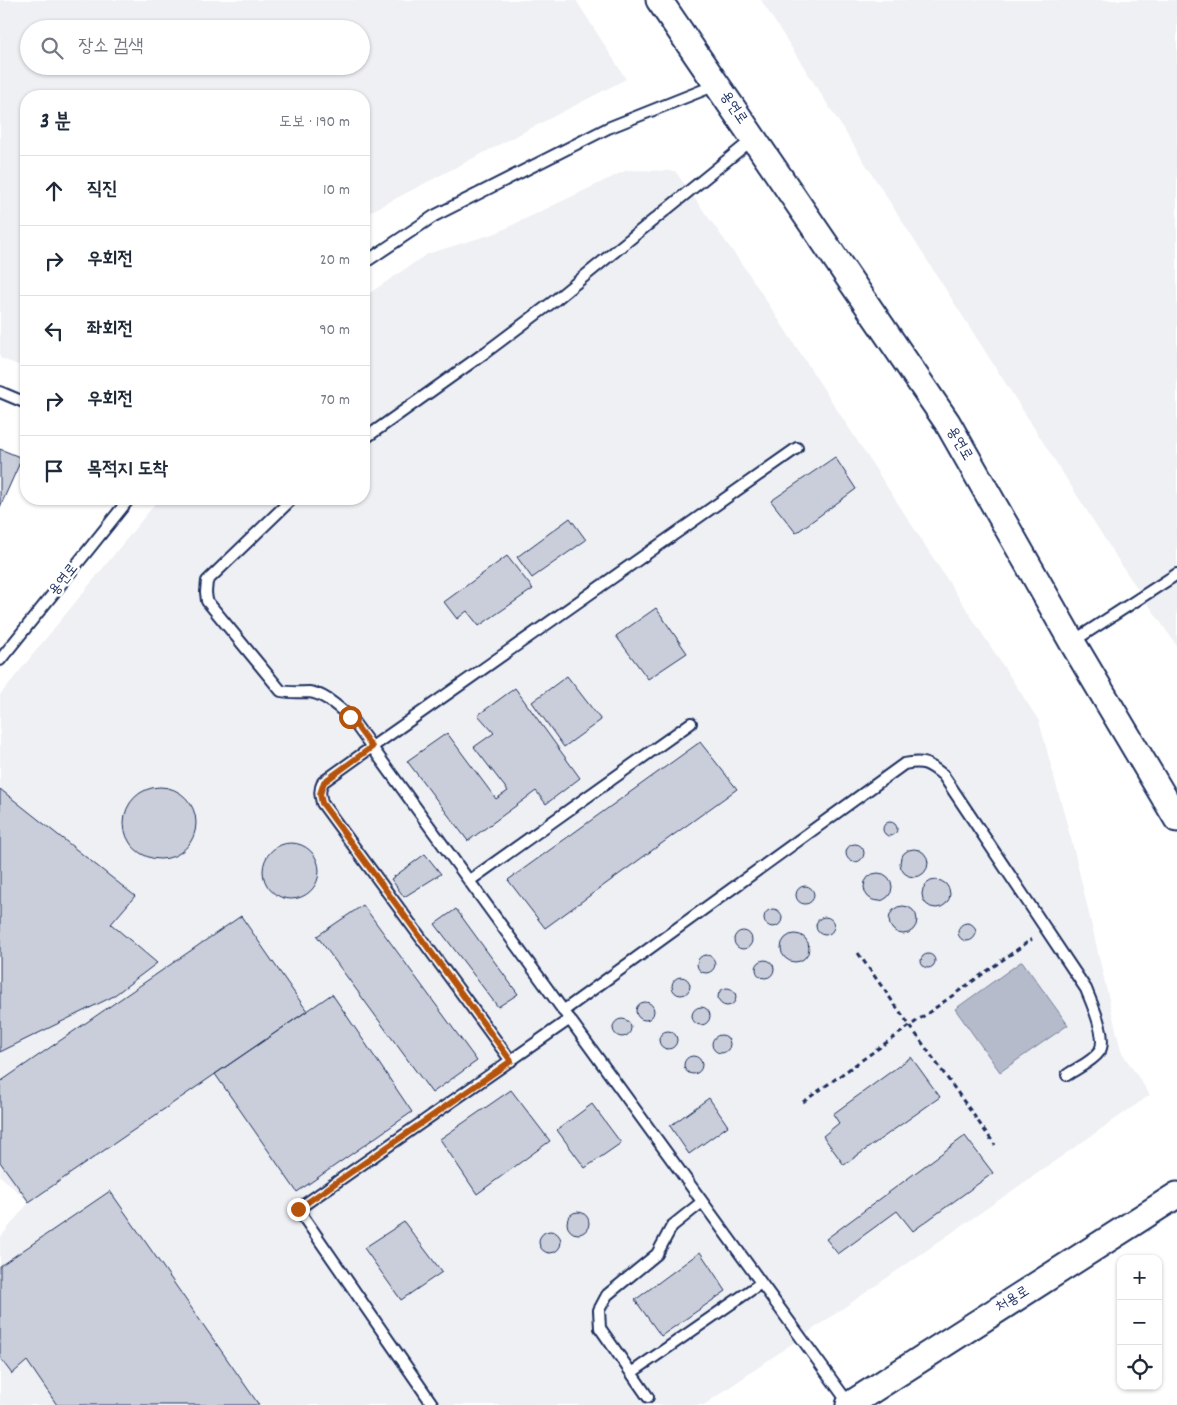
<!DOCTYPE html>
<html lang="ko">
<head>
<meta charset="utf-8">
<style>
	:root { --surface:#fff; --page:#f2f2f3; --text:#1f2937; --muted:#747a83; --line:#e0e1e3 }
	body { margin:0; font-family:Dekko,"Poor Story",sans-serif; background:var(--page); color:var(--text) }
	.controls { position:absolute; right:15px; bottom:15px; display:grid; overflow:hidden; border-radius:10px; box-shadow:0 1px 4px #0004 }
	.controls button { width:45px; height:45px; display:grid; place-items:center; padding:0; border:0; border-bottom:1px solid var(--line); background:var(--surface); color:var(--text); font:25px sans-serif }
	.stop { position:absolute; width:15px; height:15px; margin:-11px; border:4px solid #b45309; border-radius:50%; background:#fff }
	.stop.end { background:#b45309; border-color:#fff; box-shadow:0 1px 5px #0008 }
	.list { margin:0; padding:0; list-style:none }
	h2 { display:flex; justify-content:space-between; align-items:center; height:65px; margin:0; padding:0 20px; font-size:21px }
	h2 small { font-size:16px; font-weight:400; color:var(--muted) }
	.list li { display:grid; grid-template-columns:32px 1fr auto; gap:15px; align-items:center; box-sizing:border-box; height:70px; padding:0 20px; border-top:1px solid var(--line) }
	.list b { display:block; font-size:19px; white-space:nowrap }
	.list em { font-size:16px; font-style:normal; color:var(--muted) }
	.icon { flex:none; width:28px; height:28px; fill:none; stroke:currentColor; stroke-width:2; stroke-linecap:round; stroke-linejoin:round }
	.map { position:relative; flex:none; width:1177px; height:1405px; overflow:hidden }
	.search { position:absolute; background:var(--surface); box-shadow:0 1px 4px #0004; left:20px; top:20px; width:350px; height:55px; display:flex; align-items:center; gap:12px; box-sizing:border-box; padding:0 18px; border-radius:28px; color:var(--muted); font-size:19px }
	.panel { position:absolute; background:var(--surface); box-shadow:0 1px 4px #0004; left:20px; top:90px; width:350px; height:415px; border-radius:20px }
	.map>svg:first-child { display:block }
	.built { fill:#eff0f4; fill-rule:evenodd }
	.water { fill:#b5bbca; stroke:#77839f }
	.building { fill:#caceda; stroke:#1b2f5e }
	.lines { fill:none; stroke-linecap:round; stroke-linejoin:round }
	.service-casing { stroke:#1b2f5e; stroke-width:14 }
	.tertiary-casing { stroke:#1b2f5e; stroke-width:29 }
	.path { stroke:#1b2f5e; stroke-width:3; stroke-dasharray:5 4; stroke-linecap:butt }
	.service { stroke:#fff; stroke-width:10 }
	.tertiary { stroke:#fff; stroke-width:25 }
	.route { stroke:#b45309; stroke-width:6 }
	.labels { text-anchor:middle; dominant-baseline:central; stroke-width:5; stroke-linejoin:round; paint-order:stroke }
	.street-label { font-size:15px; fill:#1b2f5e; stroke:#fff }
</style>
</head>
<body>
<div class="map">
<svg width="1177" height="1405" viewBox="0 0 1177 1405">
	<rect width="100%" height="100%" fill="#fff"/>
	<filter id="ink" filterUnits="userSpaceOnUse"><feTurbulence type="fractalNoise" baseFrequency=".02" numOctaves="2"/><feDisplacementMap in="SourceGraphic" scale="10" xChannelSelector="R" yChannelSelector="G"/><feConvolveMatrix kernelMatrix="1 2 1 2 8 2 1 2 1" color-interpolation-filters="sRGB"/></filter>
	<g filter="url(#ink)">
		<path class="built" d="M0 0H576L626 79 364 215V96H26V368L0 358ZM29 29H361V66H29Z
			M761 0H1177V646L1124 569Z
			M627 170 675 171 749 274 1039 721 1075 854 1121 1051 1150 1095 704 1405H0V1238L29 1202 0 1176V695L159 499H364V297L427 254 496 233Z"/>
		<path class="water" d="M1022 961 1068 1025 1000 1072 955 1009Z"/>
		<path class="building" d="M0 449 22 458 0 507Z
			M835 457 856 489 796 533 771 501Z
			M570 518 586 540 532 578 517 557Z
			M507 556 533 589 479 626 467 611 457 619 444 602Z
			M656 608 687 653 648 679 616 636Z
			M567 676 601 720 564 747 532 702Z
			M515 688 580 778 546 804 536 791 468 841 407 761 447 733 496 799 508 791 474 747 494 733 478 715Z
			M700 742 737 789 545 928 508 880Z
			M124 823a36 36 0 1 1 72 0a36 36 0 1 1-72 0Z
			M0 789 135 896 111 924 157 963 112 997 0 1052Z
			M883 829a7 7 0 1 1 14 0a7 7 0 1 1-14 0Z
			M263 871a28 28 0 1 1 56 0a28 28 0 1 1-56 0Z
			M846 853a9 9 0 1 1 18 0a9 9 0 1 1-18 0Z
			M900 863a14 14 0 1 1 28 0a14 14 0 1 1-28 0Z
			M425 854 441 874 404 897 391 879Z
			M864 887a14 14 0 1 1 28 0a14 14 0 1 1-28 0Z
			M922 894a14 14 0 1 1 28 0a14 14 0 1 1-28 0Z
			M796 895a9 9 0 1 1 18 0a9 9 0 1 1-18 0Z
			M363 905 477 1061 432 1093 317 936Z
			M889 920a14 14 0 1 1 28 0a14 14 0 1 1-28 0Z
			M764 918a9 9 0 1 1 18 0a9 9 0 1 1-18 0Z
			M456 909 518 994 498 1007 435 924Z
			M241 916 307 1011 29 1202 0 1162V1082Z
			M816 926a9 9 0 1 1 18 0a9 9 0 1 1-18 0Z
			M958 932a9 9 0 1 1 18 0a9 9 0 1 1-18 0Z
			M734 940a9 9 0 1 1 18 0a9 9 0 1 1-18 0Z
			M781 948a14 14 0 1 1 28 0a14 14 0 1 1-28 0Z
			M921 961a7 7 0 1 1 14 0a7 7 0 1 1-14 0Z
			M697 964a9 9 0 1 1 18 0a9 9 0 1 1-18 0Z
			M756 969a9 9 0 1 1 18 0a9 9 0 1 1-18 0Z
			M672 986a9 9 0 1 1 18 0a9 9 0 1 1-18 0Z
			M718 997a9 9 0 1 1 18 0a9 9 0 1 1-18 0Z
			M332 994 412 1112 297 1192 215 1074Z
			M636 1011a9 9 0 1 1 18 0a9 9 0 1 1-18 0Z
			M692 1016a9 9 0 1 1 18 0a9 9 0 1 1-18 0Z
			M613 1028a9 9 0 1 1 18 0a9 9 0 1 1-18 0Z
			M659 1040a9 9 0 1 1 18 0a9 9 0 1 1-18 0Z
			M712 1044a9 9 0 1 1 18 0a9 9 0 1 1-18 0Z
			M684 1065a9 9 0 1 1 18 0a9 9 0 1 1-18 0Z
			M911 1057 940 1097 844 1165 823 1136 839 1123 833 1114Z
			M511 1090 550 1141 477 1194 440 1139Z
			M709 1098 728 1126 689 1154 670 1126Z
			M592 1104 621 1143 585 1168 557 1130Z
			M965 1136 993 1173 913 1231 897 1211 838 1254 826 1239Z
			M110 1191 259 1405H57L27 1361 12 1374 0 1358V1266Z
			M567 1223a11 11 0 1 1 22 0a11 11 0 1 1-22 0Z
			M404 1222 442 1272 401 1300 364 1248Z
			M539 1242a11 11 0 1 1 22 0a11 11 0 1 1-22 0Z
			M700 1252 726 1291 661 1336 635 1300Z"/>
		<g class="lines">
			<g class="service-casing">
				<path id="service" d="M364 263 434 216 608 128 716 85
					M0 392 26 403
					M364 439 486 352 554 301 753 139
					M292 499 207 581 206 592 207 601 281 691C291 693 299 692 309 692 325 694 338 707 350 717L850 1405
					M1072 642 1177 574
					M0 660 129 499
					M469 881 691 723
					M563 1011 904 764C923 760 928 763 943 775L1086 989C1091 1002 1109 1039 1099 1052 1092 1062 1077 1068 1067 1075
					M511 1061 322 803C320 794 319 790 323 782L372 747 797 448
					M631 1373 761 1283
					M648 1397 600 1328 599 1310 607 1295 657 1254 672 1226 702 1202
					M433 1405 298 1209 570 1019"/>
			</g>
			<g class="tertiary-casing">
				<path id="tertiary" d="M659 0 947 422 1072 642 1177 819
					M849 1405 1177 1195"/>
			</g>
			<path class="path" d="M858 953 995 1145
				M803 1102 1032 939"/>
			<use href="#service" class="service"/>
			<use href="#tertiary" class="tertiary"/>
		</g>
	</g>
	<g class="lines" filter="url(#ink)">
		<path class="route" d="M298 1209 511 1061 322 803 320 794 324 782 372 747 350 717"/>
	</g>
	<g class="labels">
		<g class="street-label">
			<text transform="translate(733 108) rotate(56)">용연로</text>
			<text transform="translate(959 444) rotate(60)">용연로</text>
			<text transform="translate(64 580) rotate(-51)">용연로</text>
			<text transform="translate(1013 1300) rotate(-32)">처용로</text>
		</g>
	</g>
</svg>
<div class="controls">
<button>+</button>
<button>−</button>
<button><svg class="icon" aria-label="locate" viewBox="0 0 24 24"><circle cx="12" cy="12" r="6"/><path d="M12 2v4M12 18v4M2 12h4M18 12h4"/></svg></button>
</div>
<div class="stop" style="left:350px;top:717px"></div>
<div class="stop end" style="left:298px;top:1209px"></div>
<div class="search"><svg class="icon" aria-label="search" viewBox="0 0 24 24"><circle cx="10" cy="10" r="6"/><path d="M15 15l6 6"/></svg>장소 검색</div>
<section class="panel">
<h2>3 분<small>도보 · 190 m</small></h2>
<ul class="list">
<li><svg class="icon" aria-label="ahead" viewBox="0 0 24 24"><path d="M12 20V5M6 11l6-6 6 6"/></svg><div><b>직진</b></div><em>10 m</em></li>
<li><svg class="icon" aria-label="right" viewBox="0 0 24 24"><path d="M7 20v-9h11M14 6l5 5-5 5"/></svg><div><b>우회전</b></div><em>20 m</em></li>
<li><svg class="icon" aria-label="left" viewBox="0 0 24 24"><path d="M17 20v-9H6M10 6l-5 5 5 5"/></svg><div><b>좌회전</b></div><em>90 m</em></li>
<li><svg class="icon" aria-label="right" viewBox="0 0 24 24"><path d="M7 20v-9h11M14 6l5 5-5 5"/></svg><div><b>우회전</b></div><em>70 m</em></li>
<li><svg class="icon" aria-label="arrive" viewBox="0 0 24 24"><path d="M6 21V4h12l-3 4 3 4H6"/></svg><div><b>목적지 도착</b></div></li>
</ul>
</section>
</div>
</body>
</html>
